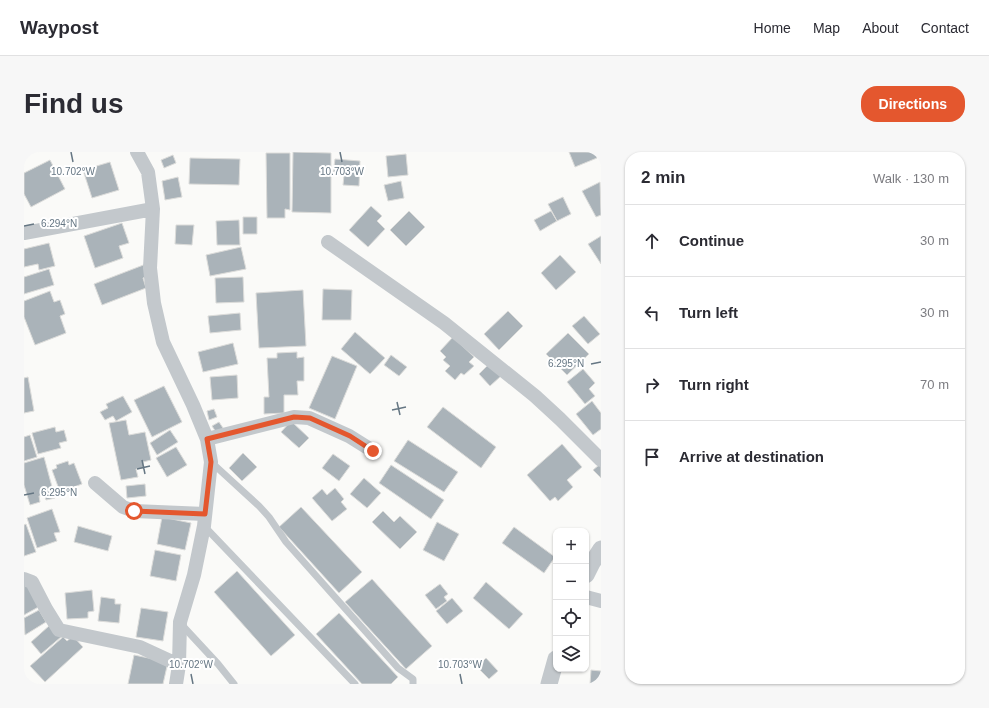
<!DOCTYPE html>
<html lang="en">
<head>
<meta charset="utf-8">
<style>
	:root { --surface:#fff; --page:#f7f7f7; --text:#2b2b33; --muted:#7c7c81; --line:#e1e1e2; --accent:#e4572e }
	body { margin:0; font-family:Arial,sans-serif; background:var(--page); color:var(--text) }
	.controls { position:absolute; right:12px; bottom:12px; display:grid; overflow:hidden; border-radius:8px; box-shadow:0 1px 3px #0004 }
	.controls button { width:36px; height:36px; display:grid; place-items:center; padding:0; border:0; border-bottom:1px solid var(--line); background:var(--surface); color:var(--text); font:20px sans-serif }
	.stop { position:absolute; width:12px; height:12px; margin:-9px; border:3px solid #e4572e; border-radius:50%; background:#fff }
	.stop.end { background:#e4572e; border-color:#fff; box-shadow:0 1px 4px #0008 }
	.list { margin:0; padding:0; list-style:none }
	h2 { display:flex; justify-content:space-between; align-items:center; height:52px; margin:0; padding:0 16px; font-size:17px }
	h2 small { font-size:13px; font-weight:400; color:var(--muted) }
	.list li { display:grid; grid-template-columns:26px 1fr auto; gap:12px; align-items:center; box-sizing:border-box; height:72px; padding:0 16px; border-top:1px solid var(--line) }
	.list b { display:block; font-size:15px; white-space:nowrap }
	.list em { font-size:13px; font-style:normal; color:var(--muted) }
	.icon { flex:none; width:22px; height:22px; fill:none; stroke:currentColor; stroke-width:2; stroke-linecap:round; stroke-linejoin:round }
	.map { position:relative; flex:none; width:577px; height:532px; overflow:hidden; border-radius:16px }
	header { display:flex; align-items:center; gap:24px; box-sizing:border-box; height:56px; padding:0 20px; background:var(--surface); border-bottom:1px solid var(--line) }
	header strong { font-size:19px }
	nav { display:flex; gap:22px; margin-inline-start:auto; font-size:14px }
	.intro { display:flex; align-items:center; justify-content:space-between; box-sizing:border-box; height:96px; padding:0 24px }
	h1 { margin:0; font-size:28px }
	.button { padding:10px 18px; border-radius:16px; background:var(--accent); color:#fff; font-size:14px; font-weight:700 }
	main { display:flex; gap:24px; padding:0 24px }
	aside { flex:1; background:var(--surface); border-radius:16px; box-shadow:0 1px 3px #0004 }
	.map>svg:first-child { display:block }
	.building { fill:#aab3b9; stroke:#dcdcda }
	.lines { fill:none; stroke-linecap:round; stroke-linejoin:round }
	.service { stroke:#c3c8cc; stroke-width:7 }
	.minor { stroke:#c3c8cc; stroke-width:14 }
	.tertiary { stroke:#c3c8cc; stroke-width:17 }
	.route { stroke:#e4572e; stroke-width:5 }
	.ticks { fill:none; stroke:#657683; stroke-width:1.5 }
	.ticks-label { font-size:10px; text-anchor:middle; fill:#657683; stroke:#fff; stroke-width:4; stroke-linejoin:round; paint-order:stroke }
</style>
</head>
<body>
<header>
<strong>Waypost</strong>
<nav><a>Home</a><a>Map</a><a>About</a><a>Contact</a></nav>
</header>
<div class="intro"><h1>Find us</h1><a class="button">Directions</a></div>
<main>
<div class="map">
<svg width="577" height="532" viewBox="0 0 577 532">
	<rect width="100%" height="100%" fill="#fafaf8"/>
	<path class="building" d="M269 0 307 1V61L268 60Z
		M545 0H571L573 6 551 15Z
		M242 1H266V58L261 57V66H243Z
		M382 2 384 23 364 25 362 4Z
		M149 3 152 11 140 16 137 8Z
		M166 6 216 7 215 33 165 32Z
		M311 7 336 9 335 34 319 33 320 23 309 22Z
		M26 8 41 37 7 55 0 42V21Z
		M86 10 95 38 68 46 59 18Z
		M154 25 158 45 141 48 138 29Z
		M377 29 380 46 364 49 360 33Z
		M576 30 577 63 572 65 558 39Z
		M539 45 547 62 533 69 524 52Z
		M347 54 358 64 353 69 361 77 344 95 325 78Z
		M385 59 401 75 382 94 366 78Z
		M527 59 533 69 516 79 510 68Z
		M219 65H233V82H219Z
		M215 68 216 93H193L192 69Z
		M98 71 105 91 95 94 99 106 71 116 60 84Z
		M152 73H170L168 93 151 92Z
		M577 84V112L564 92Z
		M25 91 31 114 15 118 14 112 0 115V97Z
		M217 95 222 117 186 124 182 103Z
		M536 103 552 120 532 138 517 121Z
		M122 112 126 123 119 126 122 136 78 153 70 132Z
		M25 117 30 133 0 142V125Z
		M219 125 220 150 192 151 191 126Z
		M299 137 328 138 327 168H298Z
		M279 138 282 194 235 196 232 141Z
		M26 139 30 150 36 148 41 162 36 164 42 181 11 193 0 165V149Z
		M484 159 499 174 475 198 460 182Z
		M216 161 217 178 186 181 184 164Z
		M560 164 576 182 564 192 548 174Z
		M331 180 361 206 346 222 317 197Z
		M544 181 565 202 543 223 522 202Z
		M429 185 450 205 445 210 450 214 440 223 437 221 431 228 421 219 426 214 419 208 422 205 416 199Z
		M209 191 214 212 179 220 174 200Z
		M273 200V206L280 205V229H273L274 243H260V261L240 262V245H245L243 206H253V201Z
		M367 203 383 215 375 224 360 213Z
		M308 204 333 214 311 267 285 256Z
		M465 212 477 224 466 234 455 222Z
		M559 217 571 231 565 237 571 244 561 252 543 230Z
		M213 223 214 246 188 248 186 225Z
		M4 225 10 259 0 261V226Z
		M140 234 158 270 128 285 110 248Z
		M99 244 108 260 92 269 89 264 81 268 76 260 84 256 82 252Z
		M568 249 577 261V277L569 283 552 262Z
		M419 255 472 295 457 316 403 275Z
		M190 257 193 265 185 268 183 259Z
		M102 268 105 283 121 280 127 308 119 310 120 316 112 317 114 325 97 328 85 271Z
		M267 269 285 286 275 296 257 280Z
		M195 270 201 279 194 283 188 274Z
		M31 275 32 280 40 278 43 289 35 291 37 296 14 302 8 281Z
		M146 278 154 290 133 303 126 291Z
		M6 283 13 305 0 309V285Z
		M384 288 434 320 420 340 370 309Z
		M538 292 558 315 543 328 549 335 534 349 531 345 526 349 503 323Z
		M152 295 163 313 143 325 132 306Z
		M219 301 233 315 218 329 205 316Z
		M309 302 326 314 315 329 298 316Z
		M20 305 31 346 22 348 20 343 15 344 16 350 6 353 0 333V311Z
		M44 309 45 313 50 311 58 332 36 340 28 318 33 316 32 313Z
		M367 313 420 348 407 367 355 331Z
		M575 313 577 315V326L569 318Z
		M340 326 357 341 343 356 326 342Z
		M121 332 122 344 103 346 102 334Z
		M311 336 320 347 317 350 323 357 308 369 288 346 298 337 303 343Z
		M277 355 338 420 315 441 255 375Z
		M28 357 36 380 30 381 33 389 13 396 3 366Z
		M359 359 370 370 376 364 393 380 376 397 348 370Z
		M138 365 167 371 161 398 133 392Z
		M413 370 435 382 420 409 399 398Z
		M2 372 12 400 0 404V373Z
		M54 374 88 384 84 399 50 390Z
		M490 375 531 405 520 421 478 391Z
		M131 398 157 403 152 429 126 424Z
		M213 419 271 483 247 504 190 440Z
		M348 427 408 494 382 517 321 450Z
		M5 430 18 453 0 463V433Z
		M462 430 499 462 485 477 449 446Z
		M416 432 424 442 420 445 423 449 412 457 401 443Z
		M68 438 70 459 64 460V466L43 467 41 441Z
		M77 445 91 447V452H97L95 471 74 469Z
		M428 446 439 459 423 472 412 459Z
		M117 456 144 460 139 489 112 485Z
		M15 458 22 470 1 483 0 466Z
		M315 461 374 525 367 532H338L292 482Z
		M26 473 37 485 17 502 7 490Z
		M49 484 59 495 21 530 6 514 39 485 43 489Z
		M110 503 144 510 139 532H104Z
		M462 506 474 519 465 527 453 515Z
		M567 518 577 519V532H566Z"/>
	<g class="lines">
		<path class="service" d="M187 310 235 354 245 365 262 390 374 516 389 527V532
			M180 374 331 532
			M156 471 194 512 210 532"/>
		<path class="minor" d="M113 0 124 20 129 57 126 116 130 151 139 190 169 253 183 287 187 310 180 374 170 423 156 470 155 513 152 532
			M0 81 129 57
			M304 90 420 171 511 244 536 267 577 308
			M183 287 270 265 285 266 325 284 349 299
			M71 331 99 355 110 359 181 362
			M0 427 8 430 22 457 35 478 116 495 155 513
			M562 445 577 449"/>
		<path class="tertiary" d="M562 423 568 411 577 397
			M525 532 532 507"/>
	</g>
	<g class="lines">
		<path class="route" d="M110 359 181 362 187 310 183 287 270 265 286 266 326 284 349 299"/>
	</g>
	<path class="ticks" d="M47 0 49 10M316 0 318 10M0 74 10 72M567 212 577 210M373 250 376 263M368 258 382 255M118 308 121 322M113 317 126 314M0 343 10 341M167 522 169 532M436 522 438 532"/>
	<g class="ticks-label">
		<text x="49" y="23">10.702°W</text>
		<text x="318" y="23">10.703°W</text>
		<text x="35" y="75">6.294°N</text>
		<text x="542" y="215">6.295°N</text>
		<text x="35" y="344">6.295°N</text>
		<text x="167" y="516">10.702°W</text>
		<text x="436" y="516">10.703°W</text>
	</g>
</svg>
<div class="controls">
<button>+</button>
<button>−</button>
<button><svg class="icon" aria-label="locate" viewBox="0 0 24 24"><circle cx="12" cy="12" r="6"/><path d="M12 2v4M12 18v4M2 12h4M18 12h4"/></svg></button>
<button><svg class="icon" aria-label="layers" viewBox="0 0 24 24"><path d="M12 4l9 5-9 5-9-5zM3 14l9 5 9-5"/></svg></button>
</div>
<div class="stop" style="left:110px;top:359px"></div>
<div class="stop end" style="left:349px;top:299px"></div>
</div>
<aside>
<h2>2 min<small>Walk · 130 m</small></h2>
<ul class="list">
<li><svg class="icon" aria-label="ahead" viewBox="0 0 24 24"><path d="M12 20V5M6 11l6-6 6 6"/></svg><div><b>Continue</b></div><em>30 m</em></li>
<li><svg class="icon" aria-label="left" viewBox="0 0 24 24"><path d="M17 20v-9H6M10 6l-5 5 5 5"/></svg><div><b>Turn left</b></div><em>30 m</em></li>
<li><svg class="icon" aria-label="right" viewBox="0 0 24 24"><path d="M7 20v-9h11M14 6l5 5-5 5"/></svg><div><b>Turn right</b></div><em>70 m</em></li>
<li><svg class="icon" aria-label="arrive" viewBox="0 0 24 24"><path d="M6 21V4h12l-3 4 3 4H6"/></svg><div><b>Arrive at destination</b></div></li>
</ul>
</aside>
</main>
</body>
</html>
